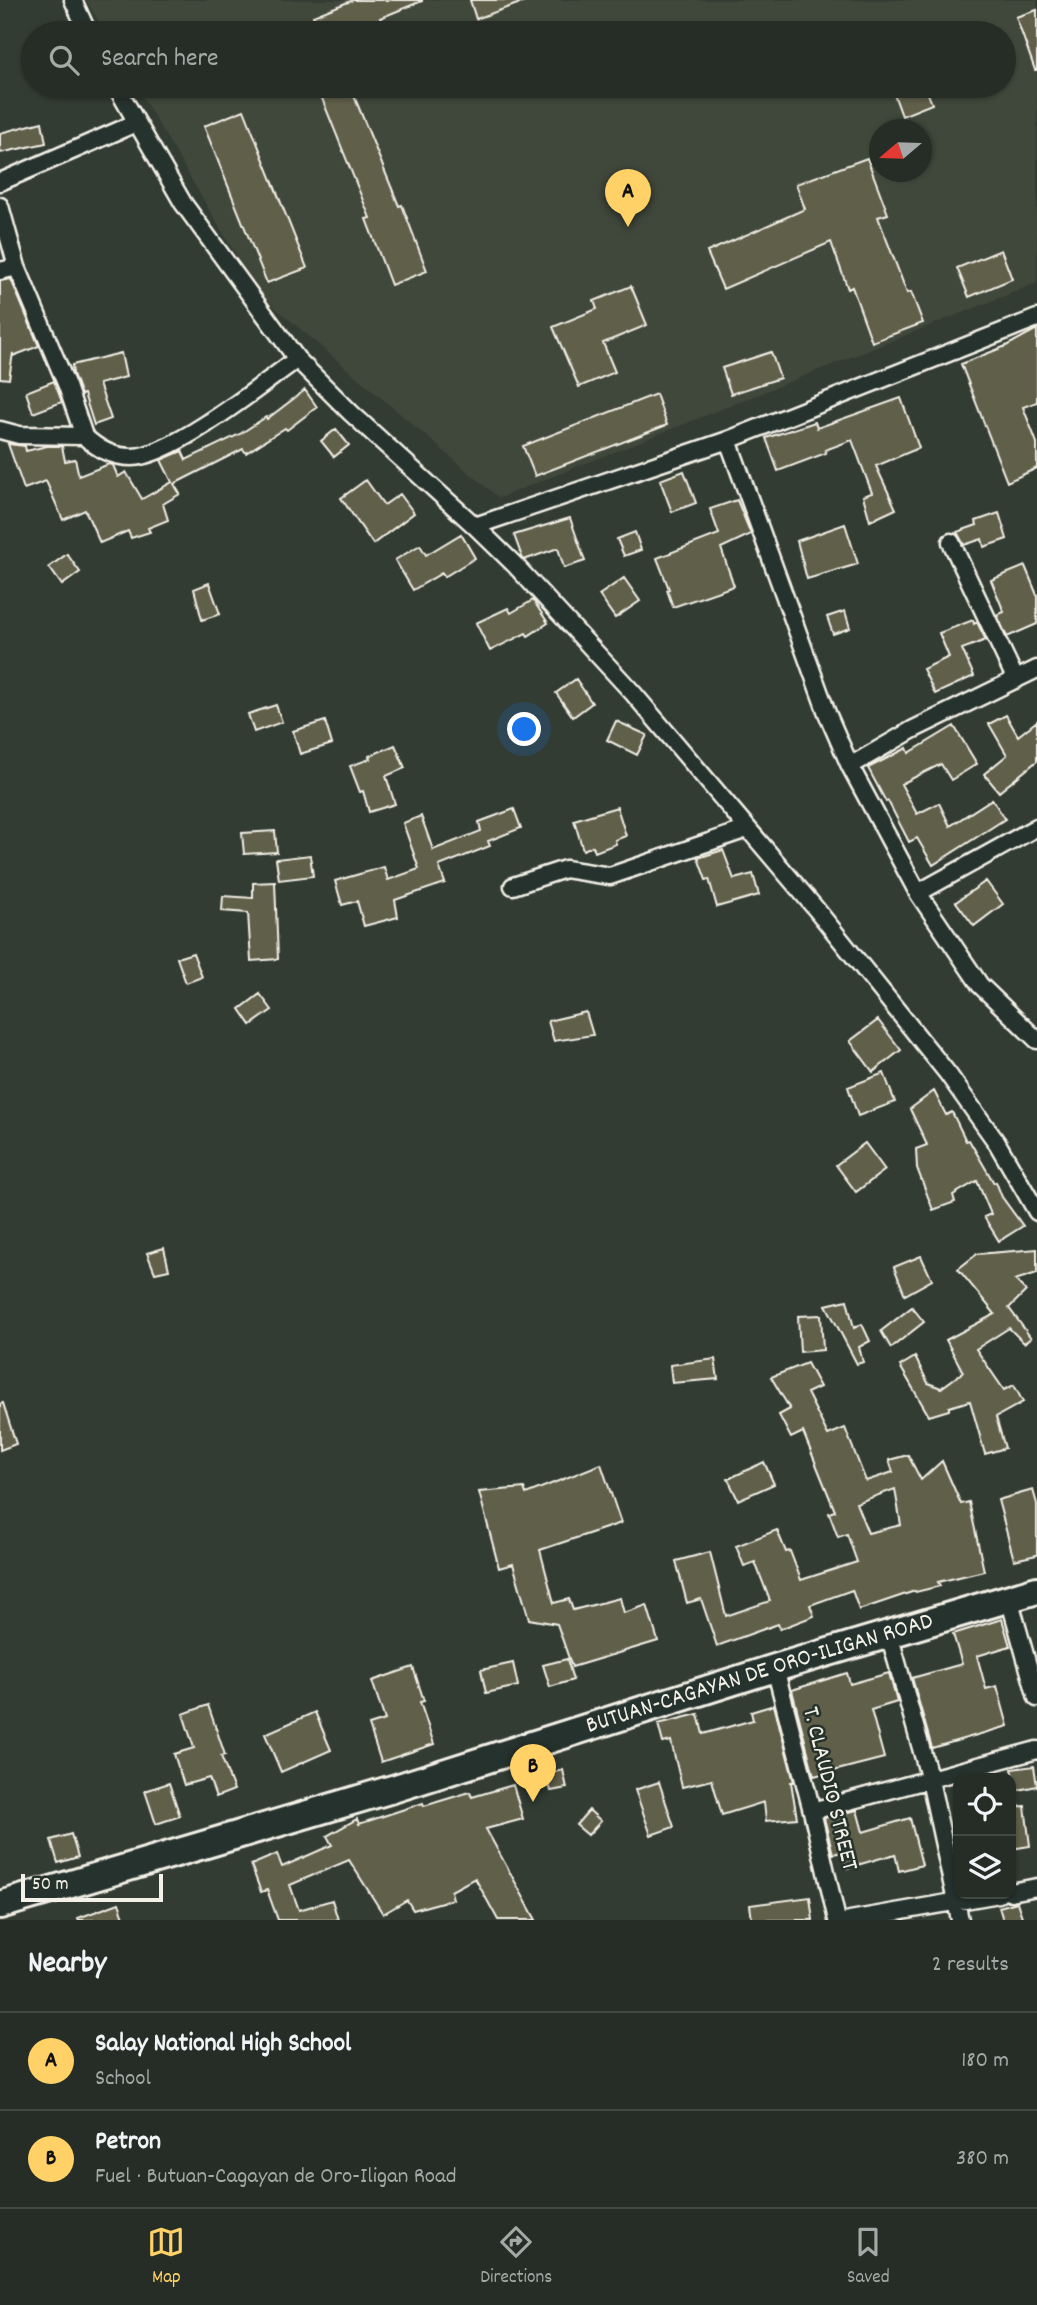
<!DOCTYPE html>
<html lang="en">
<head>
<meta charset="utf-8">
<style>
	:root { --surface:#262d26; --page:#2e352e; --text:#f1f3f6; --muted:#a4a8a7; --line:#424943; --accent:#ffd166 }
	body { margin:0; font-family:Dekko,sans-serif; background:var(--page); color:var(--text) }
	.controls { position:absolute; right:21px; bottom:21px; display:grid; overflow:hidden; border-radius:14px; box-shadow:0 2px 5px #0004 }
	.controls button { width:63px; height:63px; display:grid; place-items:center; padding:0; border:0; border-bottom:2px solid var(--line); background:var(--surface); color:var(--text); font:35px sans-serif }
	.compass { position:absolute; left:869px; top:119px; width:63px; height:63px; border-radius:50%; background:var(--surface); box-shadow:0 2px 5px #0004; rotate:251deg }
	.scale { position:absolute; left:21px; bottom:18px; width:142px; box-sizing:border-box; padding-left:7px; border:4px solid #f4f1e8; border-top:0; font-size:19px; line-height:24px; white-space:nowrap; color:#f4f1e8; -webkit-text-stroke:5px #26332d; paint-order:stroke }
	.you { position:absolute; left:525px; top:730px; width:24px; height:24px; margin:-18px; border:5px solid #fff; border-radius:50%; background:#1a73e8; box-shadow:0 0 0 10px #1a73e833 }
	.badge { display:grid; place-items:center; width:46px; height:46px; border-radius:50%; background:var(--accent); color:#111; font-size:23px; font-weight:700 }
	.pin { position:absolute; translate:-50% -58px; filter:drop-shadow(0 2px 4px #0008) }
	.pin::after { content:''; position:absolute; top:37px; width:24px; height:21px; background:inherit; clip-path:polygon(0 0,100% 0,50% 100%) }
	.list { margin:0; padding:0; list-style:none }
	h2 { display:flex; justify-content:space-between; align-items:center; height:91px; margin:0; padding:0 28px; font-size:30px }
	h2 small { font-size:23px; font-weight:400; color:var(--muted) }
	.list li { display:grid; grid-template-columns:46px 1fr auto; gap:21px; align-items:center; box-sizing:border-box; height:98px; padding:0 28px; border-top:2px solid var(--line) }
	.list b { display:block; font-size:26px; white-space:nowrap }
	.list p { margin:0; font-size:23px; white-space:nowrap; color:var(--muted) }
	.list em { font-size:23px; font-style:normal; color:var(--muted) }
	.icon { flex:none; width:38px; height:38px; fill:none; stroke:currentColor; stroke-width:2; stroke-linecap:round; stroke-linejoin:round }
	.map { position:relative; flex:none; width:1037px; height:1920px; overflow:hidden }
	.search { position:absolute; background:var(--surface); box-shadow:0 2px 5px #0004; left:21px; right:21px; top:21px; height:77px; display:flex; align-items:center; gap:18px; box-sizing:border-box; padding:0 24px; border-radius:38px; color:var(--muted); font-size:26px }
	.sheet { height:287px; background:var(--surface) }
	nav { display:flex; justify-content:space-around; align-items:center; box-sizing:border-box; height:98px; border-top:2px solid var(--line); background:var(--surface); font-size:19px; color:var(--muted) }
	nav a { display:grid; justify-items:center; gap:4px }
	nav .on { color:var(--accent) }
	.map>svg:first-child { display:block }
	.built { fill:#40463a; fill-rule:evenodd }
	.building { fill:#605e4a; stroke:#f4f1e8; stroke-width:2; fill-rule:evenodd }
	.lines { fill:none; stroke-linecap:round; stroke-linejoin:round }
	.minor-casing { stroke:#f4f1e8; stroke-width:21 }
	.trunk-casing { stroke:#f4f1e8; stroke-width:32 }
	.minor { stroke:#26332d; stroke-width:16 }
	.trunk { stroke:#26332d; stroke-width:26 }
	.labels { text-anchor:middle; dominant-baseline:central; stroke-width:5; stroke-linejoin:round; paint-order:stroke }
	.street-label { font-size:24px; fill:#f4f1e8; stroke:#26332d }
</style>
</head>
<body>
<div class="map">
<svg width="1037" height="1920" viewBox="0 0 1037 1920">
	<rect width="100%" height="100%" fill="#323c33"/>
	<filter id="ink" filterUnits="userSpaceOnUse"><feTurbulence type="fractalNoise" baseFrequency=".0143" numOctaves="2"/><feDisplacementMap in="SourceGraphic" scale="14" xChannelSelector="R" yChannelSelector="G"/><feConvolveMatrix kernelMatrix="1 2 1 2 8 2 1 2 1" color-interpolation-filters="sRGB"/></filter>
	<g filter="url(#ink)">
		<path class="built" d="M86 0H1037V283L499 498 259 294 136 86H1004V33H105ZM880 130H922V172H880Z"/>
		<path class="building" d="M353 0H422V1L380 18 382 22 354 33H320L313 16Z
			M470 0H523V2L476 19Z
			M1037 10V70H1035L1016 17Z
			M317 86H350L399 206 402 205 427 271 391 285 366 219 370 218Z
			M891 86H925L932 104 902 116Z
			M244 110 307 268 267 283 204 126Z
			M42 122 46 143 0 153V133Z
			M867 158 888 214 878 217 907 293 911 292 923 323 872 342 852 287 848 289 831 242 723 289 707 252 805 209 796 184Z
			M1001 250 1012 279 969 297 957 268Z
			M11 279 39 346 13 356V353L9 379 0 378V281Z
			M631 286 647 325 603 343 615 372 579 387 553 327 597 309 594 301Z
			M1037 329V402L1023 407 1037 443V468L1007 482 961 364 1006 346Z
			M771 352 780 378 731 394 722 368Z
			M121 353 126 377 99 384 111 419 94 425 84 394 81 395 73 374 72 365Z
			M54 381 62 402 33 413 26 392Z
			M305 390 317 407 287 430 285 428 246 453 243 449 174 484 180 494 163 504 168 520 148 528 150 532 131 538 128 531 100 543 85 510 63 520 46 481 24 489 8 444 25 446 26 451 47 446H62L65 461 75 459 79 476 109 464 113 465 118 477 126 472 142 499 172 482 161 460 182 451 186 460 240 434 266 417 267 419Z
			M656 394 667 425 535 476 523 446Z
			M901 398 919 448 876 466 896 509 870 521 863 496 872 493 852 440 825 450 826 453 778 471 766 438 815 422 817 428Z
			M336 429 349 445 334 457 321 441Z
			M684 471 696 503 672 512 660 480Z
			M366 480 384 505 400 494 414 513 373 544 341 498Z
			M737 500 751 534 721 548 734 586 673 607 667 590 669 589 657 558 719 534 710 509Z
			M999 513 1007 539 984 547 982 539 964 545 957 532 977 525 976 521Z
			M570 518 585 561 564 568 558 548 524 560 522 557 514 535Z
			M845 524 858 564 807 579 797 541Z
			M635 532 641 550 624 556 617 539Z
			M461 534 475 558 444 577 442 573 413 590 395 560 420 545 426 555Z
			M67 554 80 572 62 585 49 567Z
			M1025 566 1037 595V624L1007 637 997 615 1004 612 991 580Z
			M624 578 640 601 615 618 599 595Z
			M209 583 220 614 202 620 194 589Z
			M533 600 548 623 528 636 526 633 490 651 476 623 508 608 511 613Z
			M845 611 850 628 833 634 827 617Z
			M973 620 974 624 977 622 986 640 962 649 974 676 935 694 923 669 949 657 939 633Z
			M576 679 592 703 573 717 556 693Z
			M276 705 282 722 254 732 248 714Z
			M1006 715 1018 736 1037 721V761L999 792 984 774 1007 755 989 724Z
			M325 721 332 744 300 754 293 731Z
			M616 721 647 735 637 755 607 740Z
			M954 726 977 764 951 780 941 764 901 784 917 814 939 803 950 826 992 799 1005 819 933 865 917 838 909 842 888 801 886 802 868 768 907 748 909 753Z
			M395 745 405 768 386 776 395 804 369 812 363 791 360 792 350 766 370 759 369 756Z
			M617 807 626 836 615 840 616 844 595 852 593 846 583 850 574 820Z
			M514 809 521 828 488 841 490 846 439 866 445 883 395 900 398 917 364 926 357 901 342 905 335 881 384 867 388 880 419 869 403 823 421 816 433 850 481 831 479 822Z
			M275 831 277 852 244 854 242 833Z
			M723 850 734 879 753 874 759 895 717 907 709 879 706 880 698 858Z
			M310 855 313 876 279 880 276 859Z
			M986 881 1003 904 974 926 956 902Z
			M275 882 278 959 251 961 248 913 222 911 223 896 253 898V883Z
			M193 953 202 977 186 983 177 958Z
			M260 994 272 1010 251 1025 240 1009Z
			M586 1012 593 1035 554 1041 548 1021Z
			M878 1020 901 1050 873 1072 850 1041Z
			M884 1073 895 1102 858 1116 848 1087Z
			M934 1091 946 1115 952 1112 966 1141 969 1140 994 1183 996 1182 1002 1197 1023 1226 999 1241 984 1217 991 1214 977 1181 953 1195 955 1202 933 1210 917 1168 916 1149 927 1145 910 1109Z
			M865 1143 885 1170 856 1192 836 1165Z
			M164 1248 169 1270 155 1273 147 1253Z
			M1037 1249V1273L1015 1280 1026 1291 1009 1308 1031 1338 1024 1343 1009 1328 976 1349 1004 1390 1014 1385 1023 1402 996 1417 1005 1448 985 1454 970 1401 949 1407V1410L929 1416 900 1366 915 1357 928 1383 941 1388 963 1372 946 1340 995 1314 958 1269 977 1254Z
			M921 1256 932 1280 905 1295 894 1267Z
			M847 1300 854 1328 862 1324 870 1341 859 1347 863 1362 857 1364 826 1305Z
			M912 1307 924 1322 891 1348 881 1331Z
			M821 1315 823 1350 800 1352 798 1316Z
			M715 1359 718 1379 672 1383 670 1365Z
			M807 1363 820 1387 807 1393 828 1435 845 1428 866 1481 893 1472 889 1460 908 1455 921 1480 942 1461 961 1504 969 1502 984 1571 938 1582 940 1586 916 1592 915 1591 859 1610 852 1590 810 1605 814 1616 780 1629 778 1624 717 1646 701 1599 687 1603 676 1561 710 1552 726 1616 770 1601 755 1562 744 1566 736 1546 777 1530 786 1552 790 1551 801 1580 857 1562 847 1534 838 1537 829 1513 835 1511 803 1432 791 1438 779 1415 790 1409 771 1377ZM895 1489 901 1525 868 1533 856 1503Z
			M3 1403 16 1444 0 1450V1404Z
			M764 1462 774 1484 738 1500 728 1479Z
			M601 1464 621 1523 540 1550 554 1603 569 1599 573 1610 620 1598 624 1613 647 1605 658 1641 572 1667 557 1624 529 1619 513 1564 499 1568 479 1492 524 1488 526 1494Z
			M1033 1490 1037 1504V1555L1014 1560 998 1500Z
			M1002 1619 1010 1646 977 1656 986 1689 997 1686 1008 1726 932 1748 912 1678 962 1664 953 1634Z
			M567 1659 573 1680 550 1687 543 1665Z
			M513 1663 518 1686 486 1693 481 1670Z
			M413 1667 424 1701 420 1702 434 1744 381 1762 369 1725 385 1720 372 1681Z
			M847 1673 850 1684 889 1673 897 1702 871 1710 884 1758 814 1776 792 1690Z
			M208 1705 225 1755 221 1756 234 1790 216 1797 209 1778 184 1785 174 1754 194 1748 183 1714Z
			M774 1705 794 1782H791L797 1818 766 1821 764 1802 722 1815 712 1780 682 1787 671 1741 663 1743 658 1724 698 1714 703 1734 753 1720 751 1712Z
			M315 1712 331 1750 281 1772 265 1734Z
			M1034 1766 1037 1786 1018 1790 1012 1769Z
			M563 1770 567 1788 551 1791 546 1774Z
			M659 1782 674 1827 651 1835 635 1790Z
			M169 1783 180 1816 156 1824 145 1791Z
			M513 1785 523 1819 486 1829 536 1920H498L475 1878 451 1891 453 1899 413 1910 407 1900 383 1914 349 1860 290 1885 299 1910 332 1900 338 1920H278L267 1890 261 1892 251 1865 277 1854 282 1867 332 1845 327 1836 357 1819 359 1824 423 1803 424 1806 470 1792 472 1797Z
			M1025 1806 1030 1846 1011 1849V1807Z
			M589 1810 601 1821 588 1835 576 1825Z
			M857 1810 863 1832 910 1818 922 1865 899 1871 895 1854 847 1868 842 1852 833 1854 824 1818Z
			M71 1834 78 1857 58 1863 51 1840Z
			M810 1897 813 1920H752L750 1905Z
			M1017 1902 1023 1920H1003L999 1907Z
			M119 1903 125 1920H79L78 1918Z"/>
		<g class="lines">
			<g class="minor-casing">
				<path id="minor" d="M73 0 88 33
					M116 86 183 203 297 359 351 413 475 526 515 565 633 693 816 909 948 1074 997 1143 1037 1212
					M0 182 136 123
					M0 206 17 267 67 386 84 436
					M0 271 17 267
					M0 430 19 435 84 436C98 449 112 457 132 457 171 457 263 384 297 359
					M728 440 827 713 850 766 918 893 980 985 1037 1040
					M475 526 728 440 1037 318
					M951 542 1016 680
					M850 766 912 730 1037 669
					M513 886 565 869 610 876 747 829
					M918 893 1037 827
					M1009 1598 1037 1698
					M889 1634 930 1780 960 1920
					M775 1668 812 1811 837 1920
					M812 1811 1037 1750
					M1011 1892 1037 1887
					M850 1920 999 1894"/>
			</g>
			<g class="trunk-casing">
				<g id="trunk">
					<path id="s1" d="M0 1905 396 1788 775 1668 1037 1590"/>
				</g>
			</g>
			<use href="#minor" class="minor"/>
			<use href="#trunk" class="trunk"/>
		</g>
	</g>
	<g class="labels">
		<g class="street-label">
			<text stroke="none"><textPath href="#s1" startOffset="794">BUTUAN-CAGAYAN DE ORO-ILIGAN ROAD</textPath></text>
			<text transform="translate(829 1789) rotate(76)">T. CLAUDIO STREET</text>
		</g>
	</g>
</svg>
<div class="controls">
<button><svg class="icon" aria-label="locate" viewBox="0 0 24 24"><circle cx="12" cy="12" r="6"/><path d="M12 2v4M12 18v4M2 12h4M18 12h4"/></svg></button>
<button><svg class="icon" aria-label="layers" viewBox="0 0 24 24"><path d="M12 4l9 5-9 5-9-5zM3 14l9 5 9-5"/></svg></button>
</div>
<svg class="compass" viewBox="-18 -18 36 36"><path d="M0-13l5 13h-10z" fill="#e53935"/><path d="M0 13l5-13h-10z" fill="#a4a8a7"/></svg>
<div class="scale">50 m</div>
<div class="you"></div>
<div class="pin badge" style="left:628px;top:227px">A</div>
<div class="pin badge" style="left:533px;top:1802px">B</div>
<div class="search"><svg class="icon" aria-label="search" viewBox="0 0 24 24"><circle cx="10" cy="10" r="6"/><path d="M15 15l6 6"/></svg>Search here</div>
</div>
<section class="sheet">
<h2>Nearby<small>2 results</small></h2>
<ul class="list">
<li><span class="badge">A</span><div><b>Salay National High School</b><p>School</p></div><em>180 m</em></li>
<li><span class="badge">B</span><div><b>Petron</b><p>Fuel · Butuan-Cagayan de Oro-Iligan Road</p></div><em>380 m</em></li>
</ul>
</section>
<nav>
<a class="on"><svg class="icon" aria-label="map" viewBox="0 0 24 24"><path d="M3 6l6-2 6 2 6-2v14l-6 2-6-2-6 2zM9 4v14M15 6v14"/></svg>Map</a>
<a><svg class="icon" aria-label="directions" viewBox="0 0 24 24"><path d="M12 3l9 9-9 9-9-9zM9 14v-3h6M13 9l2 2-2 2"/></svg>Directions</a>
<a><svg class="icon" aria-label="saved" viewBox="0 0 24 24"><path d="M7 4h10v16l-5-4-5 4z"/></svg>Saved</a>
</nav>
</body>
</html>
